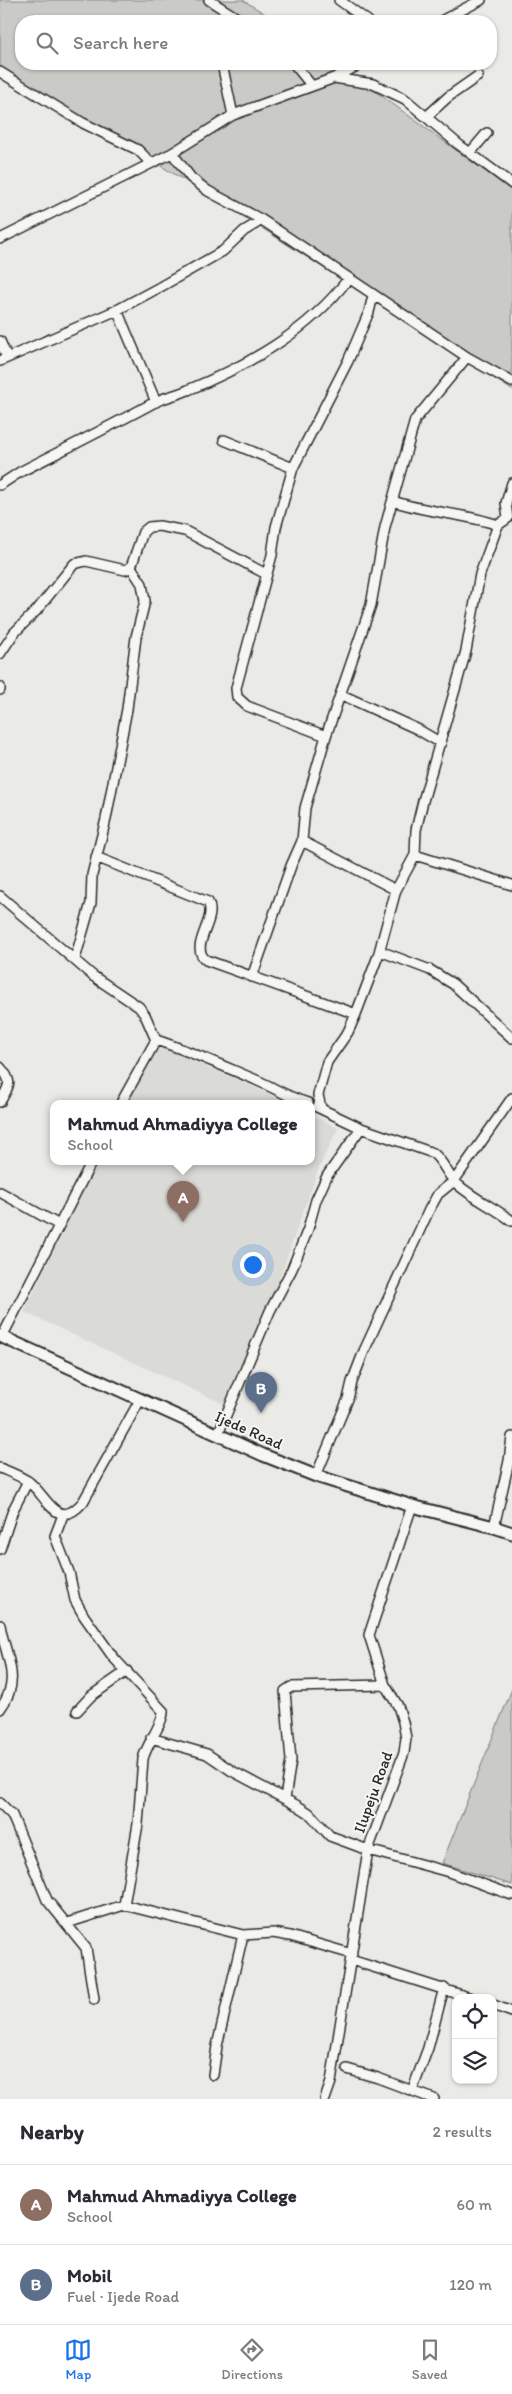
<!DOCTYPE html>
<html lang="en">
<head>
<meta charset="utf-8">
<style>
	:root { --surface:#fff; --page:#f2f2f3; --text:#2b2b33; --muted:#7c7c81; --line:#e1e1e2; --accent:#1a73e8 }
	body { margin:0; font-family:Itim,sans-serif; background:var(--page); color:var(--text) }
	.controls { position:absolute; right:15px; bottom:15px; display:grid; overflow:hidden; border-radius:10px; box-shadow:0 1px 4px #0004 }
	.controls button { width:45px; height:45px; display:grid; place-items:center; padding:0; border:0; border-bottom:1px solid var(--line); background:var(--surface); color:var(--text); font:25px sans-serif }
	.you { position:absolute; left:252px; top:1264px; width:18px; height:18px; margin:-12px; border:4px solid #fff; border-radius:50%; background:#1a73e8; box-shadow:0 0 0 8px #1a73e833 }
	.badge { display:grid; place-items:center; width:32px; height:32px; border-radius:50%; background:var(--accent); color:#fff; font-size:16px; font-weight:700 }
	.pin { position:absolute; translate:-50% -41px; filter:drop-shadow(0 1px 2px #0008) }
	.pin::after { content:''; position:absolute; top:26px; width:18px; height:15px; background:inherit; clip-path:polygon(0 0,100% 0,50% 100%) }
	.popup { position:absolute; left:50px; top:1100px; width:265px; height:65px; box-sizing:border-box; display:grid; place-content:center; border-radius:10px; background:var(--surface); filter:drop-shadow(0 1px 4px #0005); font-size:16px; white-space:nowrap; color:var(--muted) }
	.popup b { font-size:19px; color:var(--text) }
	.popup::after { content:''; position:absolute; left:50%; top:100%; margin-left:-10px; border:10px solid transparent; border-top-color:var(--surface) }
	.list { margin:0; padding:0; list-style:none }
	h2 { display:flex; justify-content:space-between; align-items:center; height:65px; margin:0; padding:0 20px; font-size:21px }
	h2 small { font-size:16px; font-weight:400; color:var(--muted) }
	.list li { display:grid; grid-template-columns:32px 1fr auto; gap:15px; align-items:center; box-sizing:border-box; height:80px; padding:0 20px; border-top:1px solid var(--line) }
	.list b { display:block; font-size:19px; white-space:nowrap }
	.list p { margin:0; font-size:16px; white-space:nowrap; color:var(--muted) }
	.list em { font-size:16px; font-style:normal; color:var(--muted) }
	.icon { flex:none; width:28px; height:28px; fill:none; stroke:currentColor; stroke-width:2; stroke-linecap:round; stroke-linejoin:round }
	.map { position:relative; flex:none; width:512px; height:2099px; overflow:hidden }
	.search { position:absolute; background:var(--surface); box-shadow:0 1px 4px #0004; left:15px; right:15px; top:15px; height:55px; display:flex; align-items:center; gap:12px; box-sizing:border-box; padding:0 18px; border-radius:20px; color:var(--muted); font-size:19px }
	.sheet { height:225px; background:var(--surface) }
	nav { display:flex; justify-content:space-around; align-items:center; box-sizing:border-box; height:70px; border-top:1px solid var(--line); background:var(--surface); font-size:14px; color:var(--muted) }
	nav a { display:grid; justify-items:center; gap:2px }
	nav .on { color:var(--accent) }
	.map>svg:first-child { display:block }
	.built { fill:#dadad6 }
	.green { fill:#cacac7; stroke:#7a7a79 }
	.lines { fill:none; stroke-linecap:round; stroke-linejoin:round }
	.minor-casing { stroke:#2b2b2b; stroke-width:12 }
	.major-casing { stroke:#2b2b2b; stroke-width:15 }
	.minor { stroke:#f6f6f2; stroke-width:9 }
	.major { stroke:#f6f6f2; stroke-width:11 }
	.labels { text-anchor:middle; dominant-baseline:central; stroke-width:4; stroke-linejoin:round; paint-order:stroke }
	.street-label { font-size:16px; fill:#2b2b2b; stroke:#f6f6f2 }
</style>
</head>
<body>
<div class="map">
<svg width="512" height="2099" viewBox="0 0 512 2099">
	<rect width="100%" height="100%" fill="#eaeae6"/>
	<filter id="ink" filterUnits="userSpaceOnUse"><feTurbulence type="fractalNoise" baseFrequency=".02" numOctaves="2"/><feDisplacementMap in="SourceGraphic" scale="10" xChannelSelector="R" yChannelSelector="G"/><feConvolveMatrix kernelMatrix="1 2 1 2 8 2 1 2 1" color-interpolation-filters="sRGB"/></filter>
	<g filter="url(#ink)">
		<path class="built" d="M163 1048 239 1080 287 1103H125L157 1050Z
			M312 1115 338 1128 318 1170 276 1288 226 1405 24 1312 96 1161H312Z"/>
		<path class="green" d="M0 0H243L276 21H21V64H338L512 191V390L231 208 104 132 0 67Z
			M512 1689V1885L442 1863Z"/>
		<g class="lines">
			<g class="minor-casing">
				<path id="minor" d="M209 0 242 21
					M339 0 368 21
					M441 21 481 0
					M222 64 233 115
					M294 64 312 86
					M0 72 83 123 138 150 151 163
					M334 78 373 84 405 99 458 144 512 184
					M426 117 448 97 478 76
					M172 153 191 178 208 191 262 220 467 357 512 382
					M470 153 487 133
					M0 239 172 153 233 115 334 78 361 64
					M117 310 156 402
					M0 341 7 357
					M0 361 117 310 160 287 223 251 244 231 262 220
					M224 440 293 468
					M0 485 20 472C65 449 111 426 155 402 165 397 177 395 188 390 248 365 308 332 348 279
					M393 501C427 513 464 513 498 525
					M508 518 506 503 512 483
					M0 654 14 633 37 610 74 564 86 561 125 570 131 567
					M0 687V690
					M342 695 417 729 441 743
					M326 736 247 706 237 697 236 688 272 555 276 527 293 468 348 361 369 312 373 296
					M302 841 396 890
					M415 855 512 885
					M96 857 208 902C218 920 188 946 206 960L356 1014
					M0 896 93 976 139 1007 145 1015 156 1040C190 1051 223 1066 256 1080 275 1088 287 1097 308 1103
					M380 951 430 970 453 984 512 1038
					M75 959 91 903 92 875 106 819 127 709 136 637 145 601 142 584 131 567 143 532 149 527 159 526 185 531 266 574
					M252 977 291 866 302 841 305 808 326 736 371 605 385 527 415 420 467 357
					M0 1067C14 1082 9 1086 0 1102
					M121 1103 156 1040
					M317 1107 361 1128 433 1153C444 1162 447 1175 457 1184 474 1199 494 1207 512 1221
					M321 1108 318 1095 327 1062 348 1032 356 1014 378 956 396 890 415 855 416 830 423 801 466 651 480 574 498 525 508 518
					M0 1192 59 1225
					M2 1337 92 1161
					M218 1434 270 1311 292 1269 308 1229 316 1200 327 1176 361 1128
					M0 1468C9 1472 21 1476 29 1482 48 1497 57 1532 83 1502L140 1400
					M316 1476 348 1399 352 1382 364 1351 429 1210 438 1194 454 1181 512 1098
					M63 1515 55 1536 69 1572 75 1600 84 1616 113 1657 163 1711C164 1722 146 1745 143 1759L138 1824 124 1905
					M494 1527 509 1461 512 1437
					M0 1549 13 1510 28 1481
					M0 1625C5 1656 23 1679 0 1709
					M77 1711 91 1696 127 1671
					M151 1738 207 1754 232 1771 298 1806 309 1813 330 1836 368 1850 449 1872 512 1895
					M285 1798 291 1760 285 1691 291 1687 385 1685
					M0 1803 12 1815 47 1900 86 1948 94 1999
					M67 1923 124 1905 243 1935 273 1933 290 1936 352 1954
					M351 1960 471 1998
					M493 2005 512 2012
					M347 2069 378 2078 434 2099
					M213 2075 217 2046 243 1935
					M412 2091 428 2048 444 1988
					M325 2099 331 2082 368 1850 404 1753 406 1738 403 1722 398 1706 385 1685 369 1635 412 1506"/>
			</g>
			<g class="major-casing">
				<path id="major" d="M0 1336 263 1455 316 1476 412 1506 494 1527 512 1533"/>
			</g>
			<use href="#minor" class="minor"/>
			<use href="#major" class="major"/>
		</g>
	</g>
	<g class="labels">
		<g class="street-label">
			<text transform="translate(249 1430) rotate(24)">Ijede Road</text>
			<text transform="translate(373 1792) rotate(-70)">Ilupeju Road</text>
		</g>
	</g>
</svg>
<div class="controls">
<button><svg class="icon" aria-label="locate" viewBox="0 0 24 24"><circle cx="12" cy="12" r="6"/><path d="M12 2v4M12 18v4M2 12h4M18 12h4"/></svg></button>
<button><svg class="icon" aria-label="layers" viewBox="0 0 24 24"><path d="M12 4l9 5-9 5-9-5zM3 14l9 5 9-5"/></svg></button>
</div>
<div class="you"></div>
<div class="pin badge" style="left:183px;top:1222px;background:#8d6e63">A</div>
<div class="popup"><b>Mahmud Ahmadiyya College</b>School</div>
<div class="pin badge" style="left:261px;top:1413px;background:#5c6f8a">B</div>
<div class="search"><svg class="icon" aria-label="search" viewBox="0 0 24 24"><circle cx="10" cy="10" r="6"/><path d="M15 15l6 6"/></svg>Search here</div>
</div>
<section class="sheet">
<h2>Nearby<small>2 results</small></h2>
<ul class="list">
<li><span class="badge" style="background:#8d6e63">A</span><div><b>Mahmud Ahmadiyya College</b><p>School</p></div><em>60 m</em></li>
<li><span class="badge" style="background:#5c6f8a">B</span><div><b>Mobil</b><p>Fuel · Ijede Road</p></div><em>120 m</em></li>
</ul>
</section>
<nav>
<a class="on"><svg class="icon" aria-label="map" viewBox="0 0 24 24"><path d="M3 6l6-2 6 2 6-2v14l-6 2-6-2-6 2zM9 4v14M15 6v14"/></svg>Map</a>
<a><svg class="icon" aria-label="directions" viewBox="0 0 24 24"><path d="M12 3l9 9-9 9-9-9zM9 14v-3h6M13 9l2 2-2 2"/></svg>Directions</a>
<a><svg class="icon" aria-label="saved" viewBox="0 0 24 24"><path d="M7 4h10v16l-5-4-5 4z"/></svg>Saved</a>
</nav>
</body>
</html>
